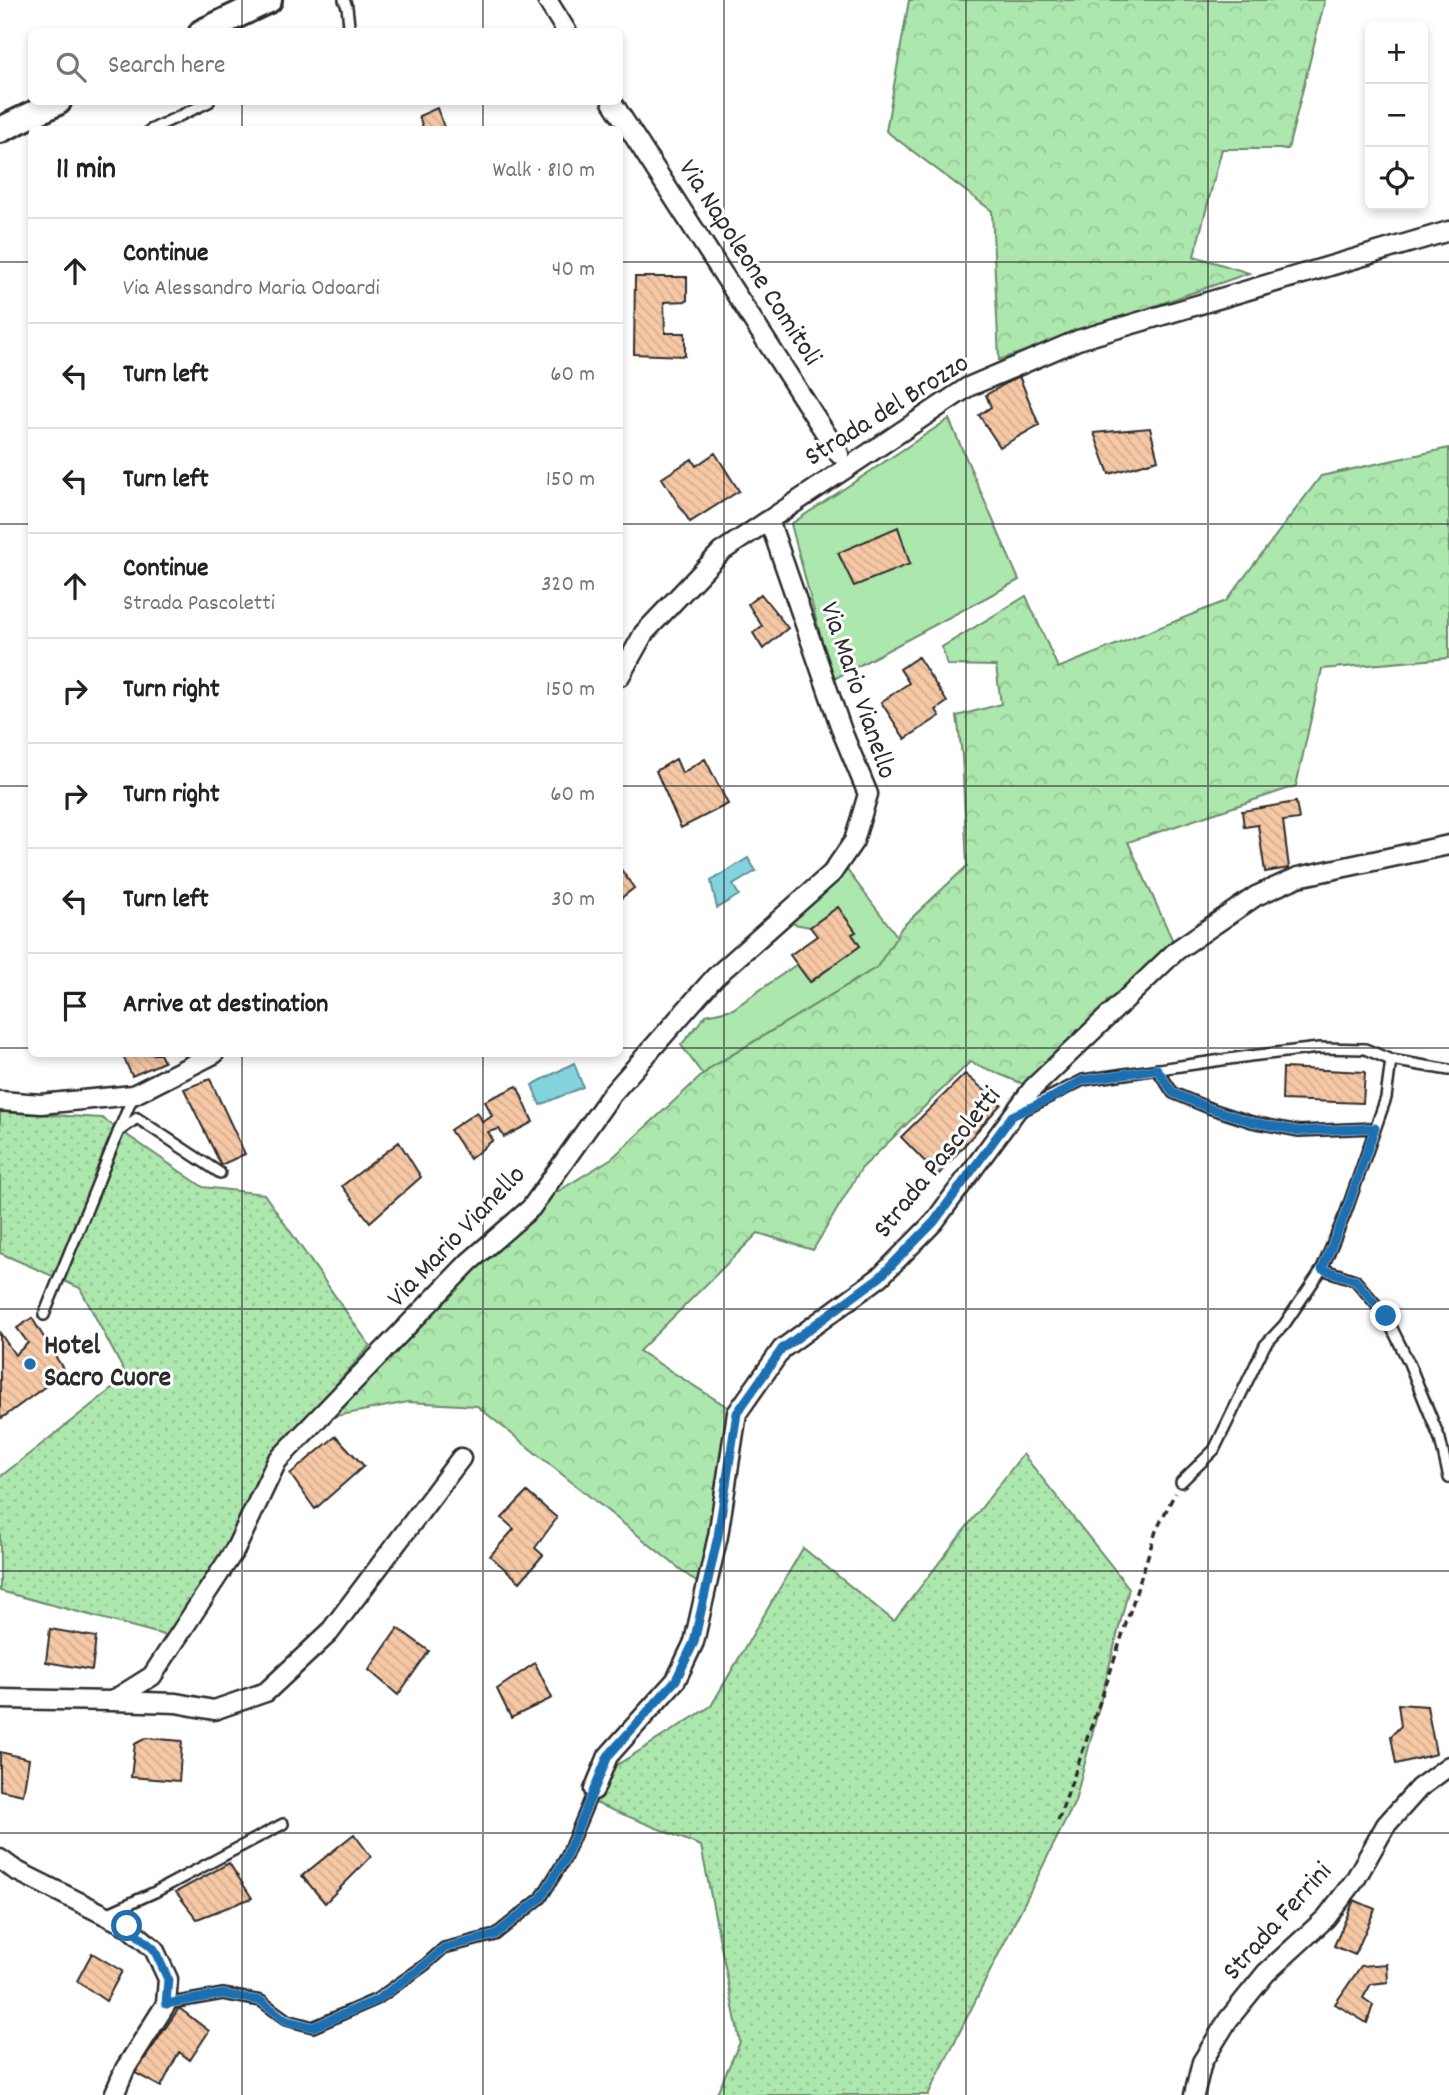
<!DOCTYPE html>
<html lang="en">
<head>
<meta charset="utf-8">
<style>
	:root { --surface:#fff; --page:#f6f6f6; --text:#222; --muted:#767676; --line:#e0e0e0 }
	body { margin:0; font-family:Dekko,sans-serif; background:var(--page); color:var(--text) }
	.controls { position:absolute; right:21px; top:21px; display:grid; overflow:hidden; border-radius:10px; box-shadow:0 4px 10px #0003 }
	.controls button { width:63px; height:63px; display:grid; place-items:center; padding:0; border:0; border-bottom:2px solid var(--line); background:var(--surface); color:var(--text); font:35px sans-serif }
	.stop { position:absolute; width:21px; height:21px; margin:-16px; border:5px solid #1f6fb2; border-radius:50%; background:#fff }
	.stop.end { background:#1f6fb2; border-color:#fff; box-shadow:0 2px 7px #0008 }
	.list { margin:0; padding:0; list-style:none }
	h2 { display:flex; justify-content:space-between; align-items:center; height:91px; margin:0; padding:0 28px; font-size:30px }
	h2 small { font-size:23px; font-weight:400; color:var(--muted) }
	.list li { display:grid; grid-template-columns:46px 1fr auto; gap:21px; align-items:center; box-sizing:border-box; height:105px; padding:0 28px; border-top:2px solid var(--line) }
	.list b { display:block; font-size:26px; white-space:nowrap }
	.list p { margin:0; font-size:23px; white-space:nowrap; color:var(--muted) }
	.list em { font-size:23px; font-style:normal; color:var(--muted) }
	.icon { flex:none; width:38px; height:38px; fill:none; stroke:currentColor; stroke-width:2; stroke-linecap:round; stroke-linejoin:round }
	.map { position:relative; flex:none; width:1449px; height:2095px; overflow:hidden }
	.search { position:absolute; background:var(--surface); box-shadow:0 4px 10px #0003; left:28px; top:28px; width:595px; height:77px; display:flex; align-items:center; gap:18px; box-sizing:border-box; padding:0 24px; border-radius:10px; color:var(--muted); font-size:26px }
	.panel { position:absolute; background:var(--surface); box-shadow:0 4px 10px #0003; left:28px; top:126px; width:595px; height:931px; border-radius:10px }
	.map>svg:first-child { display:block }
	.grass { fill:url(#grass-dots); stroke:#6c896c; stroke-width:2 }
	.forest { fill:url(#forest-crowns); stroke:#6c896c; stroke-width:2 }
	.garden { fill:#ace7ad; stroke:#6c896c; stroke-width:2 }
	.water { fill:#83d3de; stroke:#609096; stroke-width:2 }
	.building { fill:url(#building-back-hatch); stroke:#2b2b2b; stroke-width:2 }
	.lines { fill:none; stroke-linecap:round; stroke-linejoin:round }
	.service-casing { stroke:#2b2b2b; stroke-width:14 }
	.minor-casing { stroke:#2b2b2b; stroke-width:23 }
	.secondary-casing { stroke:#2b2b2b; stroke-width:30 }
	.path { stroke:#2b2b2b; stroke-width:3.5; stroke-dasharray:7 5; stroke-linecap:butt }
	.service { stroke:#fff; stroke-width:9 }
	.minor { stroke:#fff; stroke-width:18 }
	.secondary { stroke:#fff; stroke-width:24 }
	.route { stroke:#1f6fb2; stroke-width:9 }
	.grid { fill:none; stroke:#2b2b2b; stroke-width:2; stroke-opacity:0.55 }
	.poi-dot { fill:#1f6fb2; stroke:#fff; stroke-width:2.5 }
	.labels { text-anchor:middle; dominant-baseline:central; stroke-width:6; stroke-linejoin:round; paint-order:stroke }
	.street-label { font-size:28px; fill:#2b2b2b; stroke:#fff }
	.poi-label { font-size:28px; font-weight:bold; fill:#2b2b2b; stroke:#fff; text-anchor:start }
</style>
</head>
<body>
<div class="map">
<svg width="1449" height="2095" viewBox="0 0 1449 2095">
	<defs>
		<pattern id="grass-dots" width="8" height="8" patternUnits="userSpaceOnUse" patternTransform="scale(1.75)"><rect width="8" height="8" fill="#ace7ad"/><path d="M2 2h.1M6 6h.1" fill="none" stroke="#94c695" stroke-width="1.8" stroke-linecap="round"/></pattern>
		<pattern id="forest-crowns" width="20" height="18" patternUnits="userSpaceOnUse" patternTransform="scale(1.75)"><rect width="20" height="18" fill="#ace7ad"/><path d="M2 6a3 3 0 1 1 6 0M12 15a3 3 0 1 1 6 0" fill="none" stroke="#94c695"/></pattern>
		<pattern id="building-back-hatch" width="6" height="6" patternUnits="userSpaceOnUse" patternTransform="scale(1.75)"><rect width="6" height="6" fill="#f6c8a5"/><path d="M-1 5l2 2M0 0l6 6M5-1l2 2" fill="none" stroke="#d3ac8e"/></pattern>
	</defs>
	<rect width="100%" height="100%" fill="#fff"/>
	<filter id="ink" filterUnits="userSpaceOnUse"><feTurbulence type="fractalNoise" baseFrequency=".0143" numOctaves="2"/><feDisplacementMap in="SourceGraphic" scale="14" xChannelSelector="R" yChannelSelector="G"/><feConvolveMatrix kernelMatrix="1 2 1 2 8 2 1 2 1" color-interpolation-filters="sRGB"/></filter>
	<g filter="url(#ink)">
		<path class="grass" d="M0 1112 102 1118 203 1187 264 1194 370 1346 272 1457 230 1544 168 1636 0 1591V1477L127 1377 80 1288 0 1253Z
			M1023 1454 1129 1588 1075 1802 928 2095H716L740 2042 701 1846 595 1803 609 1770 711 1706 803 1548 894 1621Z"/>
		<path class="forest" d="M909 0H1325L1288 149H1222L1194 256 1249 273 999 360 992 211 886 131Z
			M1449 448V658L1322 669 1296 786 1128 842 1177 950 1033 1088 970 1062 861 1169 813 1250 758 1233 639 1351 737 1413 706 1590 477 1406 408 1402 316 1420 531 1208 612 1158 710 1068 877 967 902 927 967 866 962 755 957 716 1001 704 996 666 947 665 942 647 1026 596 1058 668 1226 601 1321 476Z"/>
		<path class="garden" d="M949 419 1019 580 832 680 791 524Z
			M847 870 897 936 877 967 710 1068 703 1075 681 1045 706 1015 733 1009 797 964 811 982 860 946 852 934 855 932 810 927 788 923Z"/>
		<path class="water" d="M748 858 756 871 733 885 739 895 717 908 711 881Z
			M574 1063 583 1087 540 1105 532 1085Z"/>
		<path class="building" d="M437 108 445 130H424L419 116Z
			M635 277H687V301L664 302 665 333H685V356L634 354Z
			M1019 376 1039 425 1000 447 979 415 991 407 986 395Z
			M1150 428 1158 460 1109 474 1094 433Z
			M715 453 739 491 690 522 662 478 692 459 696 466Z
			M898 527 910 564 854 586 838 553Z
			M761 594 788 628 763 649 753 633 762 626 748 604Z
			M918 657 947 702 936 710 940 716 905 739 881 702 909 683 900 669Z
			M676 759 682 773 705 759 728 804 681 828 656 771Z
			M1296 802 1299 819 1283 821 1289 868 1265 872 1258 825 1244 827 1242 811Z
			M620 868 634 888 620 899Z
			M838 907 856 932 852 934 860 946 810 982 790 955 817 936 810 927Z
			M122 1054H160L164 1062 132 1076Z
			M1283 1068 1365 1072 1363 1103 1282 1100Z
			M965 1074 1001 1104 938 1175 901 1137Z
			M210 1079 245 1154 221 1165 184 1089Z
			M517 1086 533 1122 504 1137 499 1129 488 1132 493 1140 470 1159 450 1130 477 1112 483 1122 492 1116 485 1101Z
			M399 1142 421 1177 370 1222 342 1186Z
			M32 1318 65 1372 2 1418 0 1415V1333L15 1355 28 1343 17 1328Z
			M336 1436 364 1466 315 1509 290 1474Z
			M527 1492 557 1518 535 1548 543 1555 520 1582 490 1556 514 1529 502 1518Z
			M398 1628 429 1651 398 1695 369 1670Z
			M50 1629 96 1637 92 1670 46 1662Z
			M535 1663 552 1698 511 1718 497 1689Z
			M1398 1704 1427 1706 1436 1754 1396 1764 1391 1736 1401 1726Z
			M146 1738 182 1741 179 1781 131 1777 135 1744Z
			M0 1752 29 1759 23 1795 0 1790Z
			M354 1834 371 1857 325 1903 302 1876Z
			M229 1863 252 1898 197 1919 176 1892Z
			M1354 1900 1375 1909 1355 1955 1334 1946Z
			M92 1953 122 1971 106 2001 77 1981Z
			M1387 1964 1388 1982 1371 1984 1363 1998 1373 2005 1367 2023 1335 2004 1361 1966Z
			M179 2008 209 2031 190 2060 179 2052 161 2087 135 2073Z"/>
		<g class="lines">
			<g class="service-casing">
				<path id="service" d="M344 32 349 25 347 7 344 0
					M150 130 209 102
					M1157 1069 1173 1093 1209 1108 1252 1122 1299 1131 1375 1128
					M1020 1112 1083 1080 1250 1056 1319 1048 1365 1049 1391 1060 1449 1070
					M118 1132 137 1118 220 1173
					M1322 1269 1355 1280 1386 1316 1409 1363 1440 1439 1449 1478
					M44 1315 133 1096
					M1181 1482 1214 1450 1265 1345 1284 1325 1322 1269 1346 1212 1386 1098 1391 1060
					M106 1914 155 1892 283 1824
					M166 2004 223 1994 261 2001 287 2020 313 2027 377 1999 425 1965 444 1948 495 1935 541 1898 565 1859 594 1790"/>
			</g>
			<g class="minor-casing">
				<path id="minor" d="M547 0 567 32
					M612 102 839 454
					M620 676 644 633 721 552 968 387 1078 340 1449 231
					M0 1101 41 1104 133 1095 214 1054
					M0 1699 112 1701 152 1676 236 1548 277 1461 469 1262 531 1208 611 1095 715 977 832 873 854 841 868 794 843 734 769 520
					M112 1701 176 1703 214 1710 266 1692 329 1633 461 1458
					M594 1790 608 1756 676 1680 694 1642 718 1536 737 1413 782 1349 880 1277 934 1222 1033 1088 1177 950 1256 896 1298 877 1449 845
					M0 1859 15 1870 127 1926 154 1949 168 1979 166 2004 125 2069 114 2095
					M1194 2095 1202 2062 1228 2020 1266 1973 1326 1918 1355 1880 1386 1825 1419 1788 1449 1766"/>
			</g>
			<g class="secondary-casing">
				<path id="secondary" d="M202 32 269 0
					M0 130 58 102"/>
			</g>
			<path class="path" d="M1058 1821 1109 1676 1156 1531 1175 1493"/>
			<use href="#service" class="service"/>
			<use href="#minor" class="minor"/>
			<use href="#secondary" class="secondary"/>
		</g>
	</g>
	<g class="lines" filter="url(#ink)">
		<path class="route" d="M127 1926 154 1949 168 1979 166 2004 223 1994 261 2001 287 2021 313 2027 377 2000 425 1965 444 1948 495 1935 541 1898 565 1859 608 1756 676 1680 694 1642 718 1536 737 1413 782 1349 880 1277 934 1222 1012 1116 1055 1096 1083 1080 1157 1069 1173 1093 1209 1108 1252 1122 1299 1131 1375 1128 1346 1212 1322 1269 1355 1280 1386 1316"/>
	</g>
	<path class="grid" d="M242 0V32M483 0V32M724 0V2095M966 0V2095M1208 0V2095M242 102V130M483 102V130M0 262H32M620 262H1449M0 524H32M620 524H1449M0 786H32M620 786H1449M0 1048H32M620 1048H1449M242 1054V2095M483 1054V2095M0 1309H1449M0 1571H1449M0 1833H1449"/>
	<circle class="poi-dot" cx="30" cy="1364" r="7"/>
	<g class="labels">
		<g class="street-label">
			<text transform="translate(748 264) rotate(57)">Via Napoleone Comitoli</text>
			<text transform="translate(888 412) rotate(-32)">Strada del Brozzo</text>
			<text transform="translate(856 691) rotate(71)">Via Mario Vianello</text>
			<text transform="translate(939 1164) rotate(-51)">Strada Pascoletti</text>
			<text transform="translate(458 1238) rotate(-46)">Via Mario Vianello</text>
			<text transform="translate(1279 1923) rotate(-48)">Strada Ferrini</text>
		</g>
		<g class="poi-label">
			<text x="44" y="1348">Hotel<tspan x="44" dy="32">Sacro Cuore</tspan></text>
		</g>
	</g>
</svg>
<div class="controls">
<button>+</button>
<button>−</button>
<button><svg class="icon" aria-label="locate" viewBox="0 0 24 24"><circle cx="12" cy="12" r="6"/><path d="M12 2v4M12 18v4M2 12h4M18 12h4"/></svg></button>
</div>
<div class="stop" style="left:127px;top:1926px"></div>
<div class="stop end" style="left:1386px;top:1316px"></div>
<div class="search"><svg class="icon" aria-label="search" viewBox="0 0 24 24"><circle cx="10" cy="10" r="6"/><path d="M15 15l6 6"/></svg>Search here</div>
<section class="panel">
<h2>11 min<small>Walk · 810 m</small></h2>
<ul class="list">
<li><svg class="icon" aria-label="ahead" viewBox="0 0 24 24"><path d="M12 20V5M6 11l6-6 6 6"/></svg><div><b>Continue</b><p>Via Alessandro Maria Odoardi</p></div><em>40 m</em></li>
<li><svg class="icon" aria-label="left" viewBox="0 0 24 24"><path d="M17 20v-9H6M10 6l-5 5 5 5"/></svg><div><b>Turn left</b></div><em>60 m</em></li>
<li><svg class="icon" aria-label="left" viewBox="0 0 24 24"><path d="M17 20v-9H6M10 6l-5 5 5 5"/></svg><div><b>Turn left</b></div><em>150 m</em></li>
<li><svg class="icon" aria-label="ahead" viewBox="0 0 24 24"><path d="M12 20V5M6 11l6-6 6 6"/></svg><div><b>Continue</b><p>Strada Pascoletti</p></div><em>320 m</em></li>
<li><svg class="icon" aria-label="right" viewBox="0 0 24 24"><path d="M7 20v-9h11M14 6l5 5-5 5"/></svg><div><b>Turn right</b></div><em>150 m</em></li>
<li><svg class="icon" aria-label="right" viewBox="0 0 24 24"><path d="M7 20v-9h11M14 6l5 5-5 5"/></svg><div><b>Turn right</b></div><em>60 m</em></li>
<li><svg class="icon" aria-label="left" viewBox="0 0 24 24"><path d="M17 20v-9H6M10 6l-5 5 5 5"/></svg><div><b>Turn left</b></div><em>30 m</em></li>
<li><svg class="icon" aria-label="arrive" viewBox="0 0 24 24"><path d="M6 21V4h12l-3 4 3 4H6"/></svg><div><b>Arrive at destination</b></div></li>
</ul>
</section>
</div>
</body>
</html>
